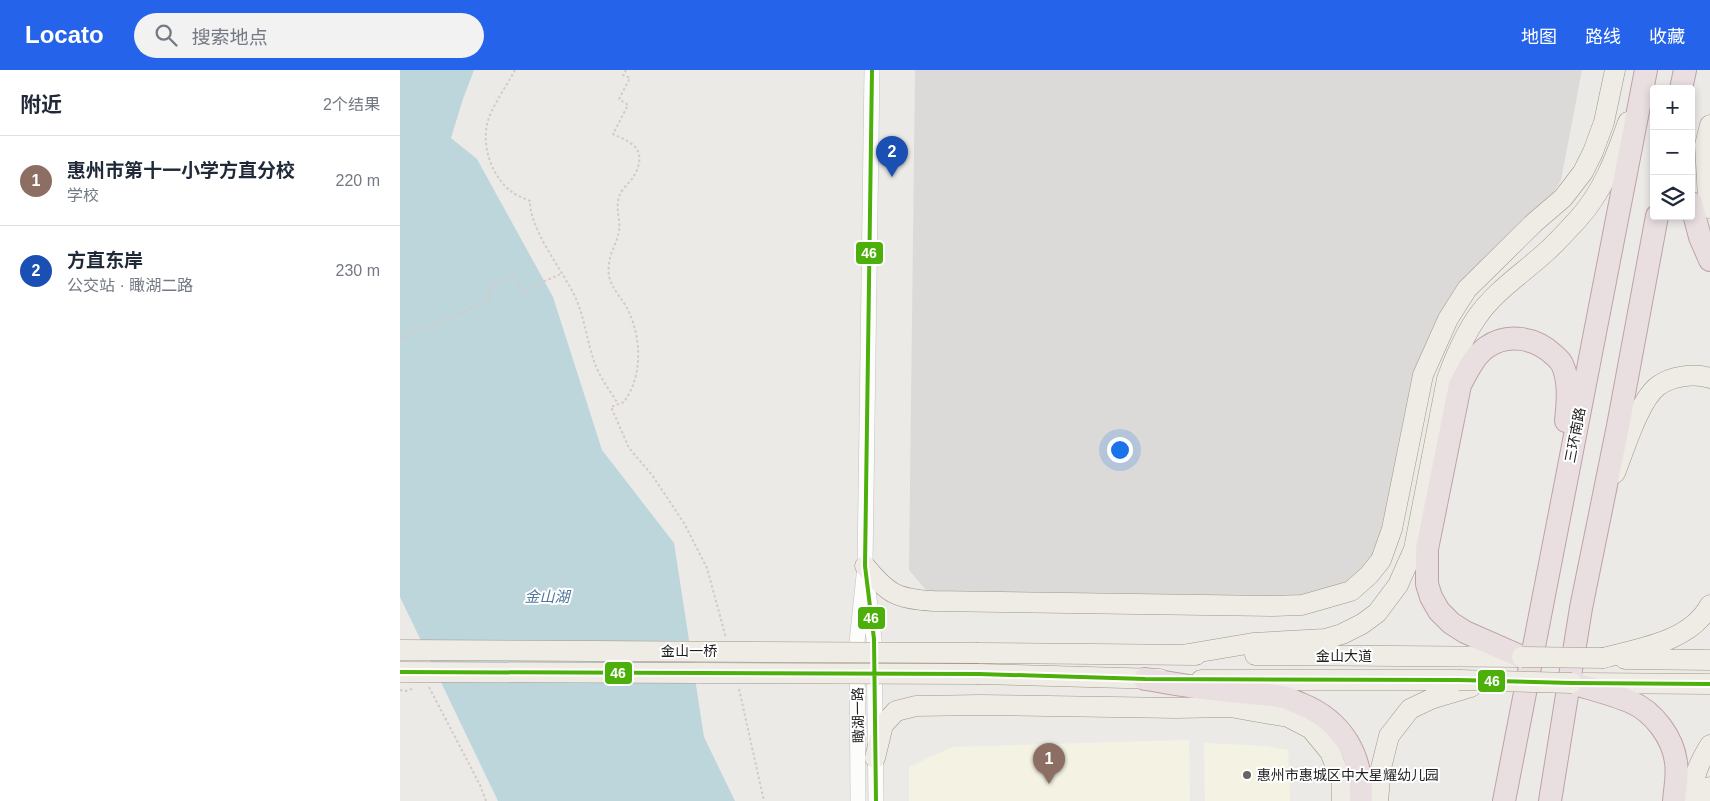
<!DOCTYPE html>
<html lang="zh">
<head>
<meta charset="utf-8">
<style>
	:root { --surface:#fff; --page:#f2f2f3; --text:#1f2937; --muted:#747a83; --line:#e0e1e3; --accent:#2563eb }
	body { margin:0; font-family:Helvetica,"Noto Sans SC",sans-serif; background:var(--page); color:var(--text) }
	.controls { position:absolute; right:15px; top:15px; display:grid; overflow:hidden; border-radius:5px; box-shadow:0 2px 8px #0003 }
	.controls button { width:45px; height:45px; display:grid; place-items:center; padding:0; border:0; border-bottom:1px solid var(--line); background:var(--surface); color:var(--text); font:25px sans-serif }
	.you { position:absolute; left:719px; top:379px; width:18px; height:18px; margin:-12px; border:4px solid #fff; border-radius:50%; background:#1a73e8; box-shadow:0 0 0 8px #1a73e833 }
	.badge { display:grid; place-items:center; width:32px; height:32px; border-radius:50%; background:var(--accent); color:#fff; font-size:16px; font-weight:700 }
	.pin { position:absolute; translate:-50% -41px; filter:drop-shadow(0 1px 2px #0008) }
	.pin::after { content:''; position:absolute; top:26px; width:18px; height:15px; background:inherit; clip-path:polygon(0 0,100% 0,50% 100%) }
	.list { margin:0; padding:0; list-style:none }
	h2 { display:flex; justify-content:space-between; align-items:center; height:65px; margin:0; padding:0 20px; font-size:21px }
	h2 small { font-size:16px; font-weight:400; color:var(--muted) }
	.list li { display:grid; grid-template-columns:32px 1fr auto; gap:15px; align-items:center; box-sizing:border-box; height:90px; padding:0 20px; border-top:1px solid var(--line) }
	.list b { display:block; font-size:19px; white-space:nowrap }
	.list p { margin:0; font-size:16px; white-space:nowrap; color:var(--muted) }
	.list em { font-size:16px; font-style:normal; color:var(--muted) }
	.icon { flex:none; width:28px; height:28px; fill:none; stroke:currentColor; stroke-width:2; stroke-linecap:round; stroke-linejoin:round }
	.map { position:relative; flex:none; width:1310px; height:731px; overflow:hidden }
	header { display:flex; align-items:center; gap:30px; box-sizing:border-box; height:70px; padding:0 25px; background:var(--accent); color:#fff }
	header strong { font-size:24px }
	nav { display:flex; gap:28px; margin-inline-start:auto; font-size:18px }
	.search { width:350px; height:45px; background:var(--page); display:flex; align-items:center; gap:12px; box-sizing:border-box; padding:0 18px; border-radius:28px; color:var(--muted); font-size:19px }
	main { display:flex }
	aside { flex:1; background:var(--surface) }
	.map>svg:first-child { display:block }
	.residential { fill:#dbdad8 }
	.education { fill:#f4f3e3 }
	.water { fill:#bdd6dc }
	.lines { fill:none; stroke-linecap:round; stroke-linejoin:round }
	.minor-casing { stroke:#c2c1bf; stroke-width:16 }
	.major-casing { stroke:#a09686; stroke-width:21 }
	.highway-casing { stroke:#bea1a9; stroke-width:24 }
	.path { stroke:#d5c9c7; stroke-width:2; stroke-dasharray:2.5 2.5; stroke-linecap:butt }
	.minor { stroke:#fcfcfb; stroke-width:15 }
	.major { stroke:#efebe5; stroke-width:20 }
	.highway { stroke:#e9dfe1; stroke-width:22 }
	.major-bridge-casing { stroke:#a09686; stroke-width:21; stroke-linecap:butt }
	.major-bridge { stroke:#efebe5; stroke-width:20 }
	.bus-1-casing { stroke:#fff; stroke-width:8 }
	.bus-1 { stroke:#4db00a; stroke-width:4 }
	.poi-dot { fill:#666564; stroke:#fff; stroke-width:2 }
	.labels { text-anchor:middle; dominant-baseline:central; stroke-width:4; stroke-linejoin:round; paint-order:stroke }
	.street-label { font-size:14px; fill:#1e1e1e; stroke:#fff }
	.poi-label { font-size:14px; fill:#1e1e1e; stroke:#fff; text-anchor:start }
	.water-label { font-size:15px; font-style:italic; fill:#51779c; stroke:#fff }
	.line-badge { stroke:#fff; stroke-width:2 }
	.badge-label { font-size:14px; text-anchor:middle; font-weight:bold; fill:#fff }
</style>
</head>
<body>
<header>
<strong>Locato</strong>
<div class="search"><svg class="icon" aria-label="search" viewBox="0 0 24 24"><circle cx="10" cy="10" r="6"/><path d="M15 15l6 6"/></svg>搜索地点</div>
<nav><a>地图</a><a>路线</a><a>收藏</a></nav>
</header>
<main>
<aside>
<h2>附近<small>2个结果</small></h2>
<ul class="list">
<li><span class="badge" style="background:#8d6e63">1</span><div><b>惠州市第十一小学方直分校</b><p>学校</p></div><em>220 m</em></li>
<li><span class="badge" style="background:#1a4fb4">2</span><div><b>方直东岸</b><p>公交站 · 瞰湖二路</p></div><em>230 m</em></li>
</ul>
</aside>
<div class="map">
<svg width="1310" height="731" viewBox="0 0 1310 731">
	<rect width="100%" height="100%" fill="#eceae7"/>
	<path class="residential" d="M515 0H1182L1161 110 1149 130 1044 245 979 483 936 521 895 529 531 526 509 500Z"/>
	<path class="education" d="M789 670 790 731H509V697L552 677Z
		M804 673 866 676 888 680 890 731H805Z"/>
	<path class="water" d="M0 0H74L63 29 51 68 77 89 153 227 202 380 274 473 304 667 335 731H98L0 527Z"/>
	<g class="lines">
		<g class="minor-casing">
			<path id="minor" d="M468 520 474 569 476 731
				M458 731 457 572 465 496 472 0"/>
		</g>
		<g class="major-casing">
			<path id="major" d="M1310 55 1305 75 1308 129 1310 138
				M1215 403C1224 381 1239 330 1258 316 1271 306 1294 303 1310 308
				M465 496C488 524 497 529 533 531L873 536 902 535 951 521 969 505 981 490 992 459 1023 305 1048 249 1067 219 1135 152 1163 128 1183 102 1193 82 1204 52 1215 0
				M578 583 796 585
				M782 585 853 573 925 569 942 564 962 554 977 543 998 515 1014 479 1047 309C1055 287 1064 266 1077 247 1095 221 1123 203 1146 182 1157 172 1168 160 1178 149 1203 122 1216 86 1228 52
				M855 585 1120 587
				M1203 588C1240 578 1290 572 1310 535
				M1225 589 1310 590
				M579 604 760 609
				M801 610H1059
				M1184 613 1310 614
				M475 688 483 655 496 641 516 636 581 635 776 638 830 637 888 647 911 659 930 682 942 712V731
				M978 731 981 698 989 666 1010 639 1031 629 1071 617
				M1291 731C1293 708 1298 694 1310 675
				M1307 731 1310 717"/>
		</g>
		<g class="highway-casing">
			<path id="highway" d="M1281 19 1285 0
				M1291 133 1300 167 1310 190
				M1122 587 1065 562 1051 553 1039 541 1031 527 1027 514V479L1060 315C1067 302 1074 286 1087 277 1108 262 1136 268 1154 285 1157 288 1160 290 1162 294 1170 311 1168 332 1166 351
				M745 609C771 613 796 618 822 620 842 623 863 623 883 627 889 628 895 632 901 634 943 651 963 686 961 731
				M1172 613C1191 619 1212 624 1231 632 1254 642 1273 668 1276 692 1278 705 1275 718 1274 731
				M1104 731 1246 0
				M1150 731 1181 538 1218 356 1257 146"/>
		</g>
		<path class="path" d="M115 0C107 15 97 29 90 45 79 70 90 106 112 122 117 126 124 128 130 131 129 156 158 195 170 217 184 240 186 269 195 294 200 308 211 322 218 334
			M226 0 223 5 230 8 219 29 228 35 213 64C219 67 227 70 233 75 244 84 239 99 232 109 227 115 221 120 219 127 215 139 221 150 219 161 217 173 210 182 209 194 206 214 218 222 227 238 238 259 242 289 234 312 232 319 228 326 224 332L211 337 229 378 252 405 284 453 307 498 326 568
			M0 268 89 231 90 222 88 218 115 206 122 221 161 204
			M29 617 80 715 86 731
			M339 619 364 731
			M0 620 6 621 14 618"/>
		<use href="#minor" class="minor"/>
		<use href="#major" class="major"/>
		<use href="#highway" class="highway"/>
		<g class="major-bridge-casing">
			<path id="major-bridge" d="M0 580 578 583
				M1122 587 1203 588
				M0 602 579 604
				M1059 610 1172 613"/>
		</g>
		<use href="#major-bridge" class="major-bridge"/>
		<g class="bus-1-casing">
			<path id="bus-1" d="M472 0 465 496 474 569 476 731
				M0 602 579 604 745 609 1059 610 1172 613 1310 614"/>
		</g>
		<use href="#bus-1" class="bus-1"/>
	</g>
	<circle class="poi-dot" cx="847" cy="705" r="5"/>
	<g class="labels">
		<g class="street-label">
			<text transform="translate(1175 365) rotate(-79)">三环南路</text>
			<text x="289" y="581">金山一桥</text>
			<text x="944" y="586">金山大道</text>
			<text transform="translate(458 645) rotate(-91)">瞰湖一路</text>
		</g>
		<g class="poi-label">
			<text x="857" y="705">惠州市惠城区中大星耀幼儿园</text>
		</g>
		<g class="water-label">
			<text x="147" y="526">金山湖</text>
		</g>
	</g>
	<g class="line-badge">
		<rect x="455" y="171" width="29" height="24" rx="5" fill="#4db00a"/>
		<rect x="457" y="536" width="29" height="24" rx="5" fill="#4db00a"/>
		<rect x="204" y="591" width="29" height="24" rx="5" fill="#4db00a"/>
		<rect x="1077" y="599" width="29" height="24" rx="5" fill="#4db00a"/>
	</g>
	<g class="badge-label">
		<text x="469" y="188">46</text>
		<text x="471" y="553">46</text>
		<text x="218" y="608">46</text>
		<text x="1092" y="616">46</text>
	</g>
</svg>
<div class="controls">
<button>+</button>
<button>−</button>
<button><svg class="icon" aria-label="layers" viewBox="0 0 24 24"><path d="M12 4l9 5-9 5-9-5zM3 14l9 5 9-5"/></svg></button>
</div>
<div class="you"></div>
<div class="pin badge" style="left:649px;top:714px;background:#8d6e63">1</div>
<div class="pin badge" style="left:492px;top:107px;background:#1a4fb4">2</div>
</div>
</main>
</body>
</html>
